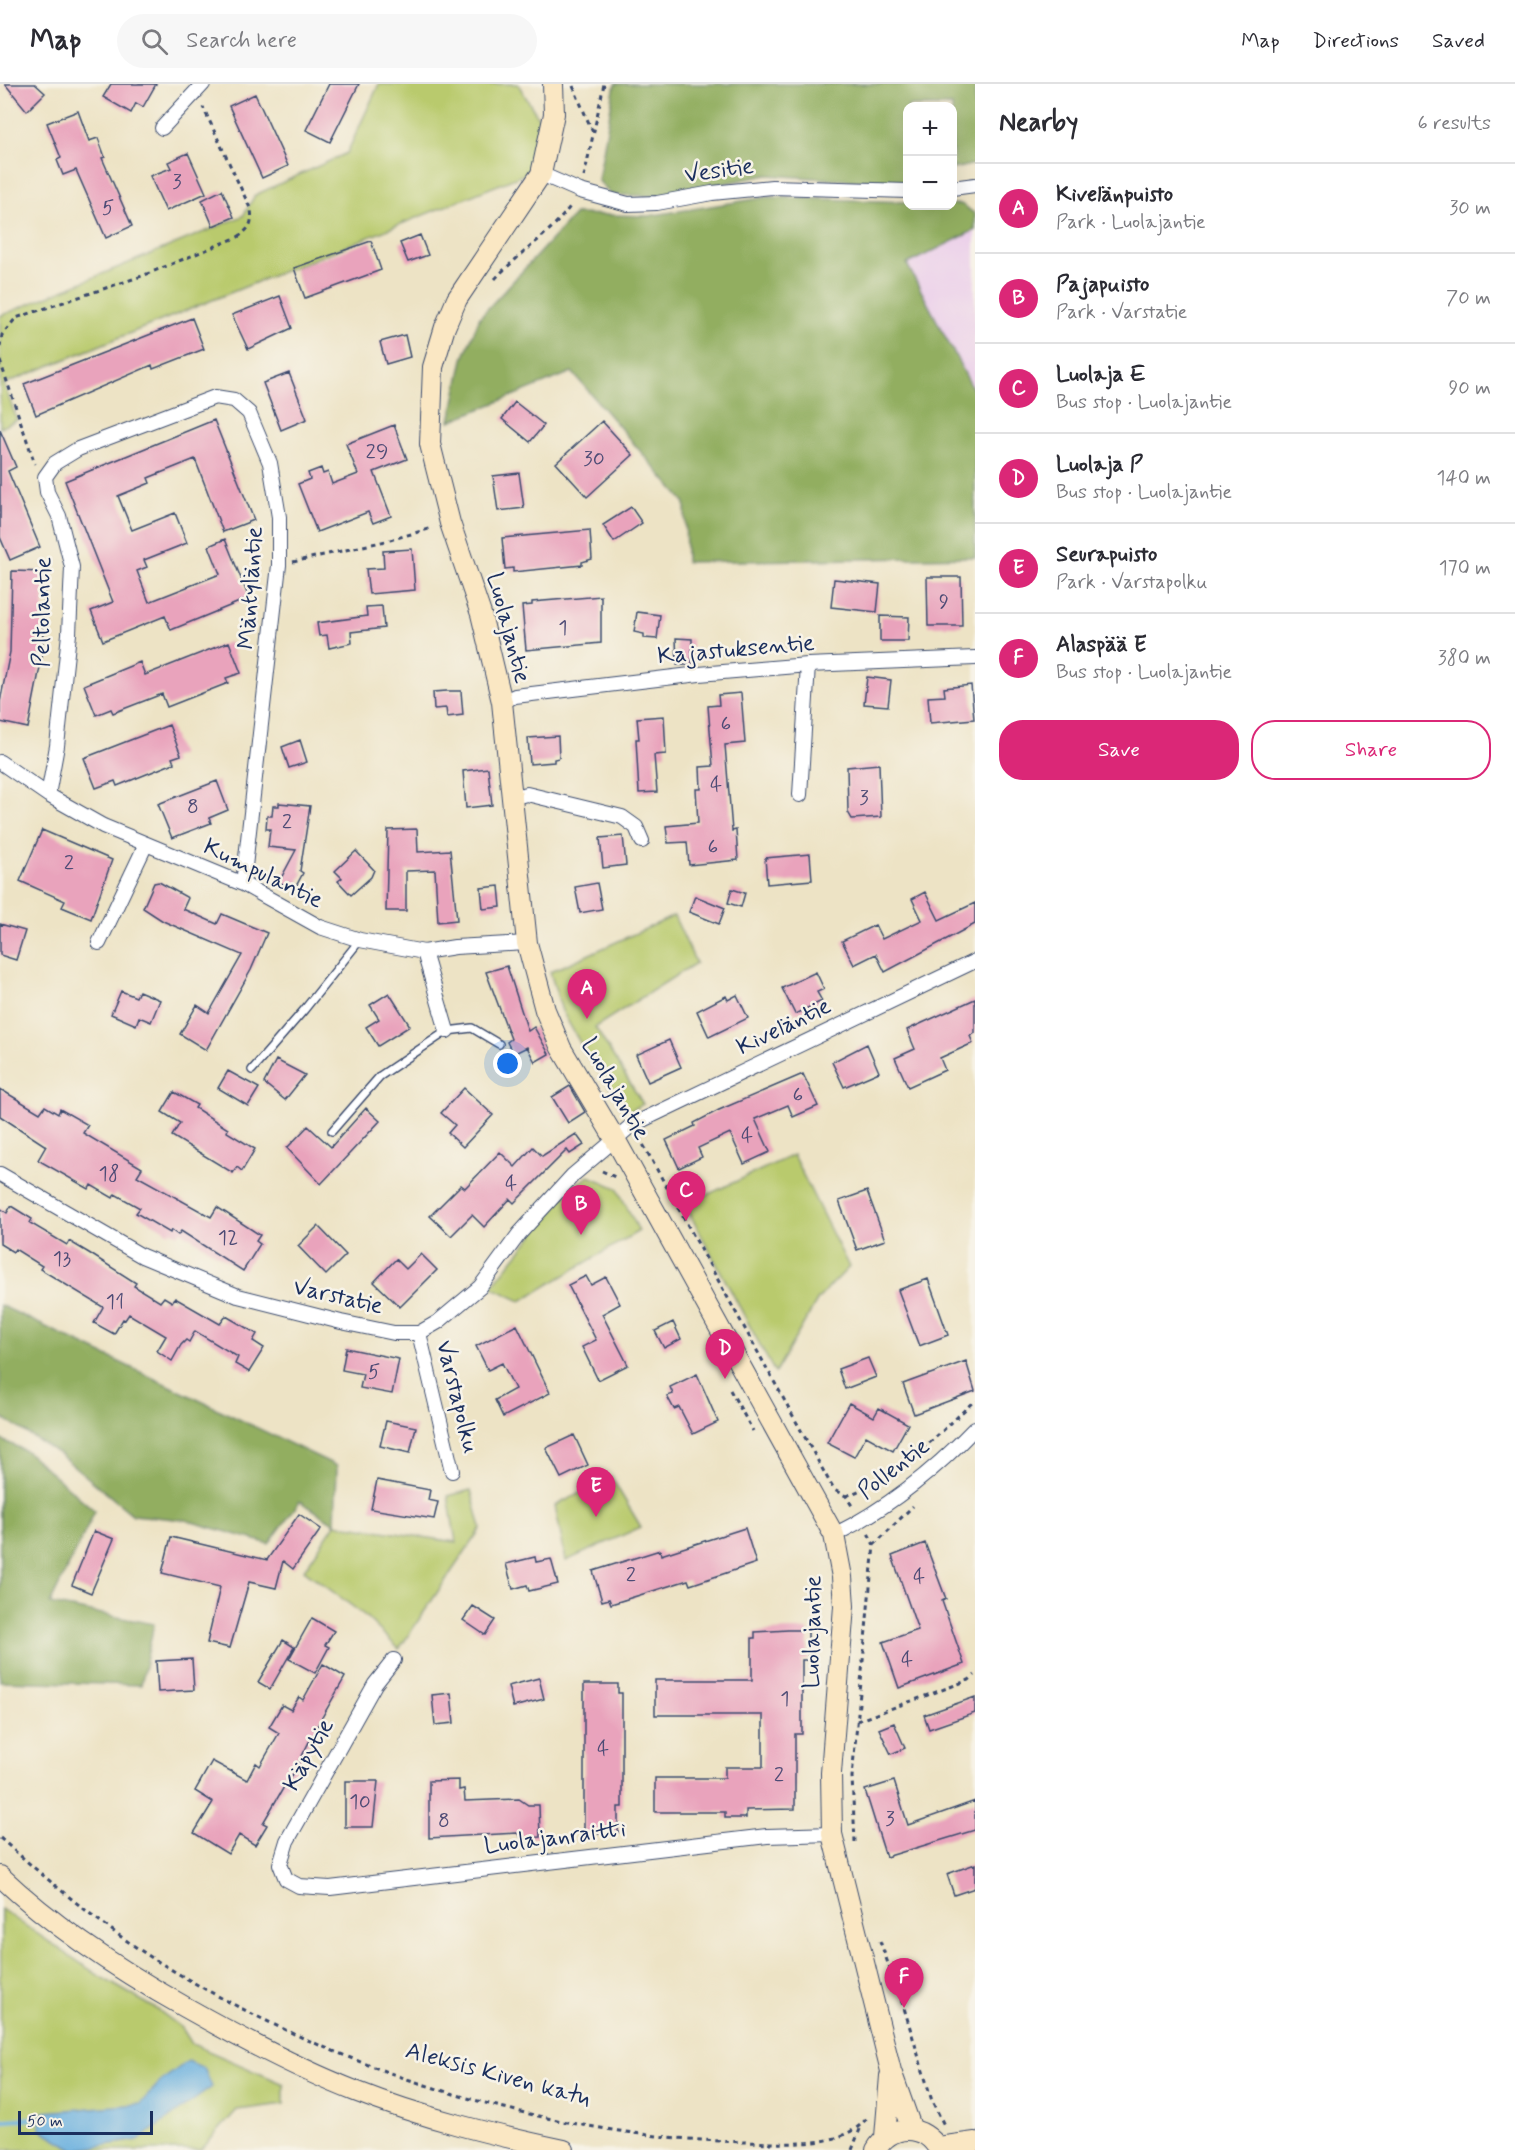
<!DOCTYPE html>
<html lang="en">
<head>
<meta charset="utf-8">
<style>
	:root { --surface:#fff; --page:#f7f7f7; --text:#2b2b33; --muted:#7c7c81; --line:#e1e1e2; --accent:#db2777 }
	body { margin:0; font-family:Mynerve,sans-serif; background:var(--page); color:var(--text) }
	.controls { position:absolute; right:18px; top:18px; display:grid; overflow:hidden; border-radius:12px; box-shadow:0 6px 24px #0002 }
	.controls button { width:54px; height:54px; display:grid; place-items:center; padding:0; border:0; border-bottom:2px solid var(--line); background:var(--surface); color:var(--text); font:30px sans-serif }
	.scale { position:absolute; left:18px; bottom:15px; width:135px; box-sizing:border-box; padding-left:6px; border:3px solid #1b2f5e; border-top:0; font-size:16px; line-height:21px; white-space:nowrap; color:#1b2f5e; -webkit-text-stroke:4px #f7f3e8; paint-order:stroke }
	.you { position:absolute; left:508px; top:980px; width:21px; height:21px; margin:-15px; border:4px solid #fff; border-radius:50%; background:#1a73e8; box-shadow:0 0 0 9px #1a73e833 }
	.badge { display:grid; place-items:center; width:39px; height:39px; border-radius:50%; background:var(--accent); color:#fff; font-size:20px; font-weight:700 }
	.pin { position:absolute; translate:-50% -50px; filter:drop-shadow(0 2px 3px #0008) }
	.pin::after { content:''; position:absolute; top:32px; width:21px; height:18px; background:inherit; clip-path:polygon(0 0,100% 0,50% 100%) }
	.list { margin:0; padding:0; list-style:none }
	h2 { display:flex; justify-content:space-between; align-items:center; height:78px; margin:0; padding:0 24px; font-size:26px }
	h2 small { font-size:20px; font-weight:400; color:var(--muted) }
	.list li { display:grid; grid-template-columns:39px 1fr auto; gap:18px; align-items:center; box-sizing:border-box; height:90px; padding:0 24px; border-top:2px solid var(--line) }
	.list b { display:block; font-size:22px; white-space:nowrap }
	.list p { margin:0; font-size:20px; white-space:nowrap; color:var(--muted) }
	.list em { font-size:20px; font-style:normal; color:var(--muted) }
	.actions { display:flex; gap:12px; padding:18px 24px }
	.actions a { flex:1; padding:14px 0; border:2px solid var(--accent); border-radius:24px; text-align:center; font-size:21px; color:var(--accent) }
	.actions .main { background:var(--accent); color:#fff }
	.icon { flex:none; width:33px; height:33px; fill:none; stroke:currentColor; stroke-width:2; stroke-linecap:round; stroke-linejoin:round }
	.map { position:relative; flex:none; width:975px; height:2066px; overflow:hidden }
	header { display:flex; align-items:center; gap:36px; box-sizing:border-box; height:84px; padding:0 30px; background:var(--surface); border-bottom:2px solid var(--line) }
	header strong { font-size:28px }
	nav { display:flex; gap:33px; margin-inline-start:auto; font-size:21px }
	.search { width:420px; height:54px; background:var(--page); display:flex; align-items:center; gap:15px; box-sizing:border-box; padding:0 21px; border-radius:33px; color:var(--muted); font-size:22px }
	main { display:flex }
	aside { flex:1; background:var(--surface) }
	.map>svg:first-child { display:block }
	.built { fill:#ecd1ea }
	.green { fill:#b9ca6d; stroke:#6a7c66; stroke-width:1.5 }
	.forest { fill:#92ae60; stroke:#566e5f; stroke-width:1.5 }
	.water { fill:#67afde; stroke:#416f9e; stroke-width:1.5 }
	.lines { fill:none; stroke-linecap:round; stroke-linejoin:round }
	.stream { stroke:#67afde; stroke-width:5 }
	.building { fill:#e9a3bc }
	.service-casing { stroke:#3a4a6d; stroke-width:10 }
	.minor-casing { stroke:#3a4a6d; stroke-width:16 }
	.secondary-casing { stroke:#3a4a6d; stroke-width:22 }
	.path { stroke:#3a4a6d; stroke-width:3; stroke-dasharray:4.5 4.5; stroke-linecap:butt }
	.service { stroke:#fff; stroke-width:7 }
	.minor { stroke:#fff; stroke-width:14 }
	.secondary { stroke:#fae7c3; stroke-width:20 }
	.labels { text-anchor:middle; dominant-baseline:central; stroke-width:5; stroke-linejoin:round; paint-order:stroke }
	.number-label { font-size:21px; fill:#4e4c76 }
	.street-label { font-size:24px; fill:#1b2f5e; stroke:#f7f3e8 }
</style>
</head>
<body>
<header>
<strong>Map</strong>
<div class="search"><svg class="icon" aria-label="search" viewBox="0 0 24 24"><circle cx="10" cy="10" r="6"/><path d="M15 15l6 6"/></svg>Search here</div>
<nav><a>Map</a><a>Directions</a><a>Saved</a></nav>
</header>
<main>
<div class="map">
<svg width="975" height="2066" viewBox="0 0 975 2066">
	<rect width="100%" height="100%" fill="#f7f3e8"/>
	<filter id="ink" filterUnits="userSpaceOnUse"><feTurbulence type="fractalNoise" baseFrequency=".0167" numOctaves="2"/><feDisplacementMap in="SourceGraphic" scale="12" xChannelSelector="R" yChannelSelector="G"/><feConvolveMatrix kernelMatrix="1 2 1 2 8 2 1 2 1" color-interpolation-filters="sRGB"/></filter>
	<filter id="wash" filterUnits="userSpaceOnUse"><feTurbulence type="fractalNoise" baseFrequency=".008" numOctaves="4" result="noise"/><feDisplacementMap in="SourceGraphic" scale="24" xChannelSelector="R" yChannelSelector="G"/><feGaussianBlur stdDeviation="1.35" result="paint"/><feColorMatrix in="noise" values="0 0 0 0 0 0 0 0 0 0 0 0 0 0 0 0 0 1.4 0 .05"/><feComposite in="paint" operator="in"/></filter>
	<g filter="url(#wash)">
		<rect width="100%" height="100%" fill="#ede3c5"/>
		<path class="built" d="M975 146V309L907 180Z"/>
		<path class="green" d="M379 0H518L539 35 530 88 4 300 17 336 0 344V232L243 132 255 111 347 69Z
			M674 832 696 879 595 943 643 1020 628 1028 587 971 562 927 550 888Z
			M793 1071 849 1183 818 1215 775 1289 685 1121Z
			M589 1092 617 1104 639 1147 521 1217 491 1203 572 1103Z
			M611 1393 641 1443 566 1477 555 1422Z
			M471 1406 481 1444 399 1565 364 1531 304 1486 335 1440 456 1458 448 1412Z
			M1 1825 101 1893 158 1926 182 1944 192 1960 284 2000V2020L237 2026 201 2066H0Z"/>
		<path class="forest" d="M615 0H975V80L953 85 952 22H908L907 100 767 91 660 112 611 111 598 96Z
			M768 113 907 118 908 122 961 120 975 130V146L907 180 975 309V473L686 478 685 419 572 288 450 337 463 275 480 233 575 130 648 132Z
			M0 1221 337 1382 335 1440 300 1417 269 1460 185 1436 133 1431 58 1369 0 1332Z
			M0 1355 26 1367 95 1427 50 1520 154 1540 141 1601 0 1597Z"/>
		<path class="water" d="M188 1977 204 1984 212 2003 138 2056 75 2066 40 2045V2034L44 2028 140 2020 161 1997Z"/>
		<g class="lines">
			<path class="stream" d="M0 2037 40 2034"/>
		</g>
		<g id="blocks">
			<path class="building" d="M5 0H35L45 9 27 27Z
				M111 0H156L143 23 136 19 131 29 103 13Z
				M329 0H359L330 58 306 46Z
				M255 10 288 82 262 94 229 22Z
				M78 27 89 57 98 54 105 73 102 74 132 142 106 154 76 86 63 91 57 76 61 74 47 39Z
				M188 69 206 109 166 127 150 92 171 84 168 78Z
				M222 106 234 133 213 142 202 116Z
				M420 151 428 171 408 178 400 159Z
				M371 157 381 186 305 214 294 184Z
				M280 212 292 244 248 265 232 231Z
				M192 234 204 265 153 285 152 281 36 331 24 300Z
				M405 251 410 273 386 280 380 258Z
				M289 289 307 335 281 346 263 299Z
				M515 318 544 341 530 358 502 335Z
				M214 336 254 436 223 448 195 375 148 394 150 399 118 412 132 446 175 429 187 459 144 476 147 483 137 487 149 518 220 490 209 462 225 455 249 514 171 546 165 532 103 557 91 527 113 518 65 397Z
				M602 337 633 371 587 413 556 379Z
				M394 341 407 375 374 388 391 432 373 439 368 428 317 448 298 400 310 395 308 389 321 384 323 390 328 388 332 400 358 390 346 360Z
				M0 346 16 383 8 387 40 463 10 476 0 453Z
				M519 389 524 424 498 427 493 392Z
				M631 423 642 439 614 458 603 441Z
				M590 446 592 475 582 478V481L513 488V484L505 485 502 454Z
				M412 465 415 506 369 510 366 485 384 484 383 467Z
				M12 487 45 488 42 573 28 644 0 638V618L10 568Z
				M927 493H961L962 542H928Z
				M834 495 880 500 877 528 831 523Z
				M601 512V559L526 566 522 522 532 521V518Z
				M382 522 384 544 351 548 352 559 329 564 327 551 319 552 317 539 367 532 366 523Z
				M637 528 660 531 657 555 644 554V550L634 548Z
				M880 532 909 533 908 557H880Z
				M676 554 692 555V581H677Z
				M229 558 241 589 226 594 228 599 167 623 162 610 113 629 111 625 96 631 84 601 140 578 145 591Z
				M867 593 891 596 888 622 864 620Z
				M971 601 974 635 930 639 928 613 945 612 944 604Z
				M447 607H461L463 631 447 633 446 624 434 625 433 608Z
				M741 609 745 659 725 661 732 747 736 746 738 776 689 781 687 758 668 759 666 742 698 739 696 705H701L700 683 713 682 708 622 719 621 718 611Z
				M664 632 666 670 654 671 657 708 639 709 636 655H639L637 634Z
				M169 641 181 671 172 674 174 679 117 702 115 697 96 704 84 674Z
				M558 652 559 674 554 675V678L530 680 528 654Z
				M300 656 307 678 289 684 282 663Z
				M879 680 881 733 852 735 848 728 847 683Z
				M488 684 492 721 466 724 463 687Z
				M217 697 228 726 209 734 211 739 172 754 158 720Z
				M279 719 310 722 300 787 303 789 294 806 279 798 296 766 268 763 270 745H266L267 732H272L273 722H279Z
				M417 745 418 768 450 766 457 836 438 838 435 786 406 787V827H386L388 746Z
				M42 746 112 776 91 835 62 823 65 817 20 797Z
				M623 752 626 781 603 784 600 754Z
				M356 767 374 786 371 793 351 811 338 797 342 794 335 787Z
				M810 770 812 796 767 800 765 774Z
				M159 798 188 814 183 825 217 840 222 830 267 849 251 886 206 966 180 950 197 921 209 929 242 871 163 837 143 824 154 799Z
				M597 799 602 825 580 829 575 803Z
				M499 802 501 823 483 825 481 804Z
				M732 805 745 809 741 823 728 819Z
				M925 808 939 836 975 819V840L885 888 876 870 854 881 842 857 875 841 882 855 922 836 912 815Z
				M695 812 725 824 719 840 689 828Z
				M0 840 25 847 16 876 0 871Z
				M507 882 528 947 534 943 549 970 535 978 527 963 513 970 507 958 511 955 486 888Z
				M816 888 824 905 817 908 822 917 795 930 782 904Z
				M121 907 136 913 139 907 160 916 151 938 139 933 136 941 111 930Z
				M389 909 410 942 378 962 366 943 379 935 370 921Z
				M737 911 748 934 709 953 697 927 726 912 728 916Z
				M975 915V949L970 952 973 959 940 974 945 986 908 1003 895 974 915 965 907 946Z
				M669 956 681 983 648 998 636 971Z
				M867 960 879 988 844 1003 832 978Z
				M276 976 305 991 285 1016 264 999Z
				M228 987 259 1004 248 1022 218 1004Z
				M803 990 818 1022 793 1033 788 1021 755 1035 770 1068 744 1080 730 1049 698 1064 702 1073 679 1084 666 1056 695 1042 694 1039 719 1026Z
				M570 1002 585 1028 568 1039 552 1013Z
				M464 1004 493 1031 463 1063 448 1049 455 1041 441 1029Z
				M0 1005 40 1029 45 1022 58 1030 60 1025 88 1041 83 1049 142 1084 137 1092 211 1133 217 1123 260 1151 256 1157 260 1160 243 1187 181 1147 178 1151 171 1146 170 1149 136 1129 140 1124 115 1110 113 1114 91 1101 89 1105 38 1076 46 1062 0 1032Z
				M174 1008 197 1021 195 1024 228 1045 227 1048 255 1065 242 1087 237 1083 233 1089 172 1052 180 1039 162 1028Z
				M366 1024 380 1037 321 1100 287 1064 308 1042 331 1063Z
				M576 1050 584 1061 570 1070 567 1066 514 1119 510 1115 484 1143 472 1131 451 1152 430 1132 461 1101 465 1104 500 1068 515 1083 533 1063 542 1072Z
				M867 1107 885 1156 857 1166 839 1117Z
				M11 1122 32 1135 30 1139 67 1161 69 1157 89 1169 136 1199 134 1202 160 1218 164 1213 172 1218 175 1214 220 1240 226 1232 257 1250 253 1257 264 1264 249 1288 235 1280 238 1273 195 1247 189 1258 186 1256 181 1261 172 1277 157 1267 166 1252 129 1230 125 1236 123 1235 114 1250 94 1239 103 1223 40 1185 42 1182 15 1165 13 1168 0 1160V1124L7 1129Z
				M318 1142 346 1171 326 1191 298 1162Z
				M421 1170 437 1186 400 1223 374 1198 396 1175 406 1185Z
				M586 1192 591 1201 606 1193 620 1220 602 1230 628 1281 598 1296 582 1263 596 1256 568 1201Z
				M928 1195 948 1251 919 1262 898 1206Z
				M673 1238 681 1255 664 1264 655 1247Z
				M517 1241 550 1309 503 1333 495 1316 515 1305 502 1279 488 1286 476 1262Z
				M346 1264 399 1275 392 1310 360 1304 363 1290 342 1286Z
				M868 1274 876 1293 845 1305 838 1285Z
				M966 1277 975 1307 914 1330 903 1300Z
				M697 1290 718 1338 693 1350 679 1323 674 1325 667 1312 673 1310 670 1303Z
				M849 1319 874 1333 879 1324 908 1340 893 1367 866 1352 854 1373 827 1359Z
				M386 1337 416 1343 410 1369 380 1362Z
				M574 1351 588 1381 561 1394 546 1364Z
				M377 1396 430 1406 428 1416 438 1418 434 1435 371 1425Z
				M299 1430 321 1445 293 1485 283 1477 276 1504 249 1498 230 1564 207 1559 220 1503 162 1489 171 1453 267 1476Z
				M745 1444 756 1479 690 1501 688 1496 611 1520 609 1515 602 1517 593 1487 660 1466 661 1471Z
				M94 1447 114 1455 91 1509 72 1501Z
				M925 1459 946 1515 942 1517 964 1580 899 1604 883 1558 918 1546 892 1472Z
				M535 1473 536 1478 551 1475 558 1500 529 1507 527 1501 513 1505 506 1480Z
				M473 1522 495 1536 485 1551 463 1536Z
				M312 1534 334 1547 325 1561 329 1563 315 1589 289 1575Z
				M788 1546H808V1576H802V1650H795V1725L746 1726V1734H725V1728H655V1694H725V1683H763V1631H655V1596H752V1554H755V1548Z
				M283 1556 294 1563 270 1605 258 1598Z
				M192 1575 194 1606 158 1608 156 1577Z
				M323 1580 345 1593 316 1644 319 1646 312 1659 309 1658 287 1702 285 1701 263 1739 267 1741 255 1761 239 1751 228 1770 194 1749 213 1718 195 1707 212 1677 247 1696 256 1679 260 1682 279 1649 269 1643 282 1621 291 1626 299 1613 303 1616Z
				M539 1594 544 1615 513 1623 508 1602Z
				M584 1600H618V1609H622V1723H618V1749L584 1750Z
				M451 1609 454 1639 435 1641 432 1611Z
				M975 1613V1629L929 1645 924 1631Z
				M894 1639 905 1664 891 1670 879 1645Z
				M459 1696V1706L464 1705 465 1717 519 1715 528 1721H539L540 1753 522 1754 517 1749 429 1754V1697Z
				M345 1697H378L373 1743H345Z
				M894 1697 908 1741 975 1717V1746L886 1773 865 1706Z
				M975 1780V1804L954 1811 947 1790Z"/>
		</g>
	</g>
	<g filter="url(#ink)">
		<use href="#blocks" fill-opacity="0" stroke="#3a4a6d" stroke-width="1.5"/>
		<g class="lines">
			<g class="service-casing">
				<path id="service" d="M252 986 304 926 360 856
					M332 1047 380 992 447 947 472 944 499 960"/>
			</g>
			<g class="minor-casing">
				<path id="minor" d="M162 44 203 0
					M541 90 580 107 628 120 657 119 712 109 772 103 908 107
					M952 104 975 101
					M502 618 515 612 699 590 808 581 975 574
					M0 678 48 711 103 742 243 800 320 843 360 856 424 868 455 863 527 859
					M48 711 57 662 69 550 72 483 59 432 47 408 45 393 55 379 78 365 215 313 234 316 249 329 270 379 279 433V481L243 800
					M800 711 808 581
					M514 713 527 710 622 733 636 743 642 757
					M99 859 146 760
					M424 868 447 947
					M0 1090 142 1172 238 1212 341 1238 394 1249H419L438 1238 480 1203 519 1150 573 1091 632 1041 975 877
					M419 1249 452 1387
					M834 1451C888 1424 933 1388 975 1344
					M394 1576 375 1600 287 1757 280 1780 286 1795 299 1802 330 1804 767 1752 832 1750"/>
			</g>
			<g class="secondary-casing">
				<path id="secondary" d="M553 0 554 30 541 90 457 215 445 243 433 283 430 360 450 439 481 530 502 618 527 859 545 926 561 964 615 1055 834 1451 842 1493 844 1522 831 1689 832 1750 891 1987 912 2046
					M0 1792C55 1844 119 1886 185 1923 240 1954 296 1984 355 2007 423 2034 494 2051 564 2066
					M885 2053 890 1992
					M938 2063 975 2058
					M876 2066C891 2040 924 2039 939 2066"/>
			</g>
			<path class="path" d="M573 2 594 51
				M584 93 604 0
				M495 195C519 169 551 150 571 121
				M0 263 2 251 16 234 142 192 238 153C249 145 253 140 251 126L203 23
				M0 277 35 380
				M293 478 390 456 432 444
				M639 1053 834 1406 846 1412 854 1425
				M602 1087 615 1093
				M730 1306 753 1347
				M846 1412C899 1392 935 1354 975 1316
				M874 1461 913 1422
				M857 1637 969 1596 975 1591
				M0 1754C49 1797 99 1840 154 1875 328 1983 540 2053 746 2058 784 2059 841 2066 867 2034
				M855 1758 852 1693 874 1461 868 1449
				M880 1857 904 1924 932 2017 945 2043
				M852 2066 860 2045"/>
			<use href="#service" class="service"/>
			<use href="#minor" class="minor"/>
			<use href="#secondary" class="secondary"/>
		</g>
	</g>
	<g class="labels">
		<g class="number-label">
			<text x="177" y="98">3</text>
			<text x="108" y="124">5</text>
			<text x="377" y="368">29</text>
			<text x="594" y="375">30</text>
			<text x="944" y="518">9</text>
			<text x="563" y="544">1</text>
			<text x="726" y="640">6</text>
			<text x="716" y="701">4</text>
			<text x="864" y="714">3</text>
			<text x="193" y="723">8</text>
			<text x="287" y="738">2</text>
			<text x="713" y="763">6</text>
			<text x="69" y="779">2</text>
			<text x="798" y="1011">6</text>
			<text x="747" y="1052">4</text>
			<text x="109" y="1090">18</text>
			<text x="511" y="1100">4</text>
			<text x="228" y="1154">12</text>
			<text x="62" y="1175">13</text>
			<text x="115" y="1218">11</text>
			<text x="374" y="1288">5</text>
			<text x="631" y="1491">2</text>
			<text x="919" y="1493">4</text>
			<text x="907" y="1576">4</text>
			<text x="785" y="1615">1</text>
			<text x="603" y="1665">4</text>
			<text x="779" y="1691">2</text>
			<text x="360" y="1718">10</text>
			<text x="890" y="1735">3</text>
			<text x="444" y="1737">8</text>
		</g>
		<g class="street-label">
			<text transform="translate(719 87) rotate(-8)">Vesitie</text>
			<text transform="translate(251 504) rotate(-86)">Mäntyläntie</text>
			<text transform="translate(43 528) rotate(-89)">Peltolantie</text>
			<text transform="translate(508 544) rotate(75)">Luolajantie</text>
			<text transform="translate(736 566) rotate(-5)">Kajastuksentie</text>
			<text transform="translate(263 790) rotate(26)">Kumpulantie</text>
			<text transform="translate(784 943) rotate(-26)">Kiveläntie</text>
			<text transform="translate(615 1005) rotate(60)">Luolajantie</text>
			<text transform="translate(338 1213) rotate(13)">Varstatie</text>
			<text transform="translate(457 1313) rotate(76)">Varstapolku</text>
			<text transform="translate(894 1385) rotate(-38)">Pollentie</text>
			<text transform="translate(813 1548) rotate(-89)">Luolajantie</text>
			<text transform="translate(309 1671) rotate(-61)">Käpytie</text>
			<text transform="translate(555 1754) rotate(-7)">Luolajanraitti</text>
			<text transform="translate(498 1991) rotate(15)">Aleksis Kiven katu</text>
		</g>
	</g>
</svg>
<div class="controls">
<button>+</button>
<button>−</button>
</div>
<div class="scale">50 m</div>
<div class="you"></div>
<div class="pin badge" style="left:587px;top:935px">A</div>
<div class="pin badge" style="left:581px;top:1151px">B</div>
<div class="pin badge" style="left:686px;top:1137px">C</div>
<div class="pin badge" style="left:725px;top:1295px">D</div>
<div class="pin badge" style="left:596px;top:1433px">E</div>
<div class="pin badge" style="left:904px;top:1924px">F</div>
</div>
<aside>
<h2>Nearby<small>6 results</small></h2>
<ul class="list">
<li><span class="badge">A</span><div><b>Kivelänpuisto</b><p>Park · Luolajantie</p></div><em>30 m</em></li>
<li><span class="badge">B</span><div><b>Pajapuisto</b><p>Park · Varstatie</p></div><em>70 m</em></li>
<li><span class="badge">C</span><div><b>Luolaja E</b><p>Bus stop · Luolajantie</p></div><em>90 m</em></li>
<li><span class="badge">D</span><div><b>Luolaja P</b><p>Bus stop · Luolajantie</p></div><em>140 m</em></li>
<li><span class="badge">E</span><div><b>Seurapuisto</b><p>Park · Varstapolku</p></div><em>170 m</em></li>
<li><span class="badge">F</span><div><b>Alaspää E</b><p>Bus stop · Luolajantie</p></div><em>380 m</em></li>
</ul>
<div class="actions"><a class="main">Save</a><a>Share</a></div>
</aside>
</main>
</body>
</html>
